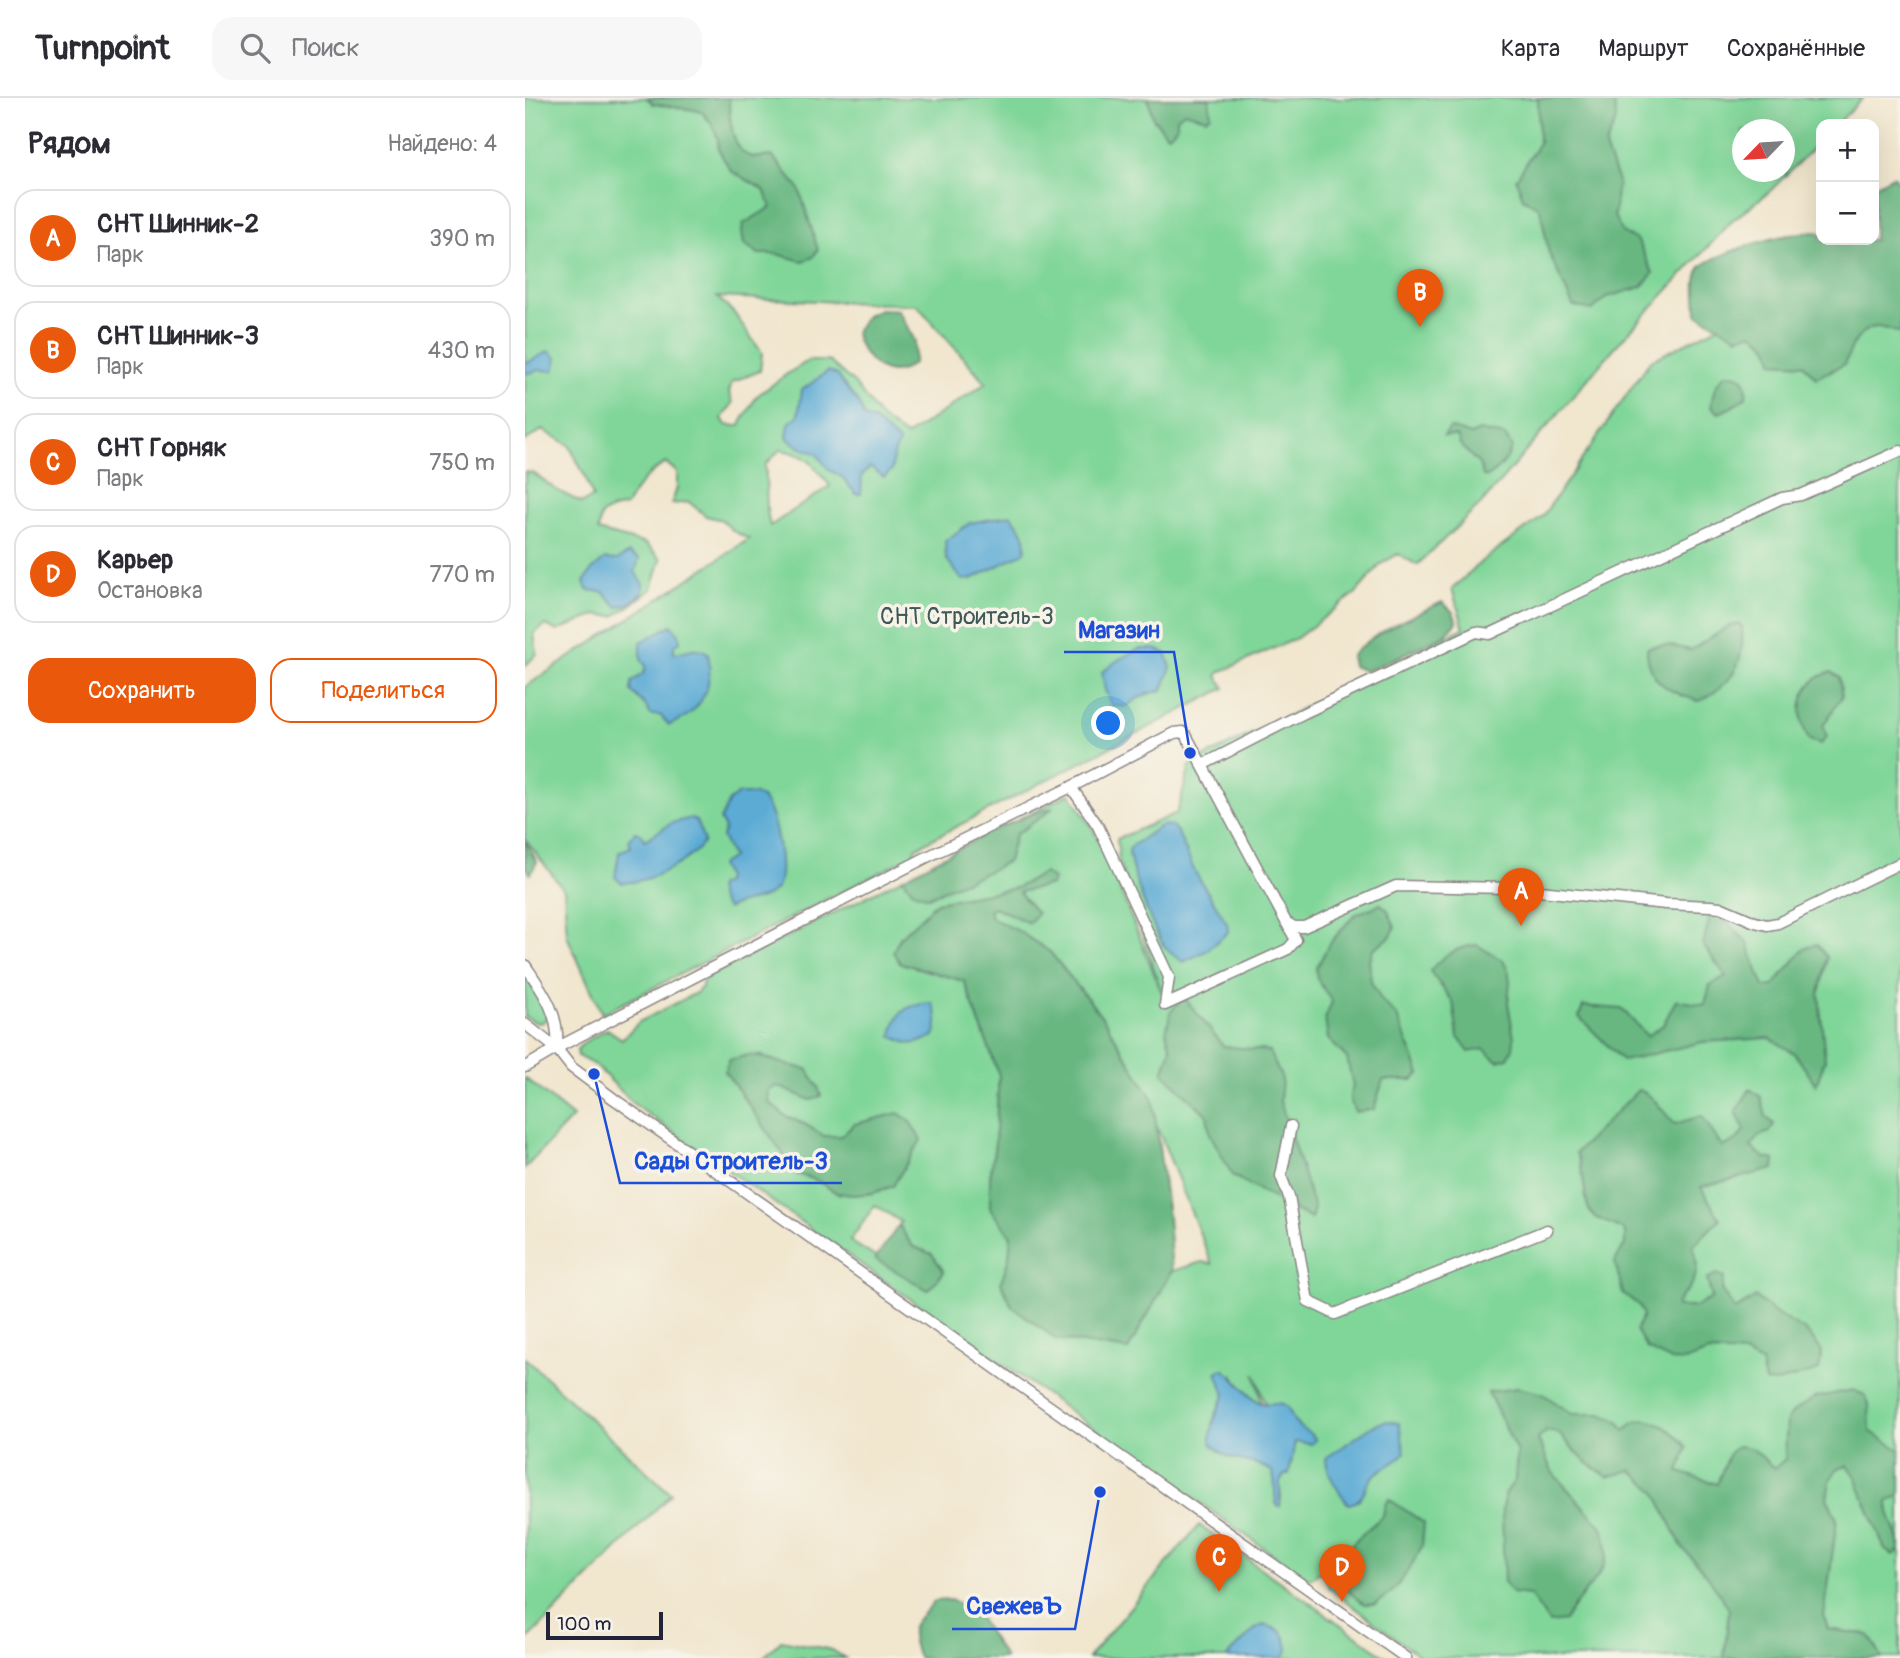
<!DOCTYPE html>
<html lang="ru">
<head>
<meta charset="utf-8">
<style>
	:root { --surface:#fff; --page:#f7f7f7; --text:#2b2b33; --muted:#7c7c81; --line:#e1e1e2; --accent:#ea580c }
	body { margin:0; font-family:Pangolin,sans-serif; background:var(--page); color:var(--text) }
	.controls { position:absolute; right:21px; top:21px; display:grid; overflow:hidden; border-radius:14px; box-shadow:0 7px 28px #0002 }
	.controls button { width:63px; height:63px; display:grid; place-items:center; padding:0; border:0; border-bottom:2px solid var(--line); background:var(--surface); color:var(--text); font:35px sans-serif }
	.compass { position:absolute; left:1207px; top:21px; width:63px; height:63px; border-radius:50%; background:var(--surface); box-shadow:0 7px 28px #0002; rotate:245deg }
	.scale { position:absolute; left:21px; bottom:18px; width:117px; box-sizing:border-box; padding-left:7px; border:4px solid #22223b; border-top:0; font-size:19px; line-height:24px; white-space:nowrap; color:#22223b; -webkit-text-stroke:5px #f7f3e8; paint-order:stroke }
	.you { position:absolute; left:584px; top:626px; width:24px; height:24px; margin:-18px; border:5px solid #fff; border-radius:50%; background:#1a73e8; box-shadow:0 0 0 10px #1a73e833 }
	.badge { display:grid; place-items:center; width:46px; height:46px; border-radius:50%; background:var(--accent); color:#fff; font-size:23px; font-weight:700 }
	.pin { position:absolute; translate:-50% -58px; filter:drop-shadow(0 2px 4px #0008) }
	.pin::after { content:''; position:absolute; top:37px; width:24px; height:21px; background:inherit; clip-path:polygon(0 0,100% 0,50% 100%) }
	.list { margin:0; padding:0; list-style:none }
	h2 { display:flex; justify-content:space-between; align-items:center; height:91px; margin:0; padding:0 28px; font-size:30px }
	h2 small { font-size:23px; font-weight:400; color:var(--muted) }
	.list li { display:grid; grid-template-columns:46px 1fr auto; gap:21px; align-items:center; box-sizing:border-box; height:98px; margin:0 14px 14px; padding:0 14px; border:2px solid var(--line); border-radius:21px }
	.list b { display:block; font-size:26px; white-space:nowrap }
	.list p { margin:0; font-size:23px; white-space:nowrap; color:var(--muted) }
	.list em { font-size:23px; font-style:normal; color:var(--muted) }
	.actions { display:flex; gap:14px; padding:21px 28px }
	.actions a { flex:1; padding:16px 0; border:2px solid var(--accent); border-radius:21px; text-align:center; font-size:24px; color:var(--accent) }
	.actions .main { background:var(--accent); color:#fff }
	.icon { flex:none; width:38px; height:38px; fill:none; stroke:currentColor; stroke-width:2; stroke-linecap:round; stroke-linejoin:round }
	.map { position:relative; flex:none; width:1375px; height:1560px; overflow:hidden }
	header { display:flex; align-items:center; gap:42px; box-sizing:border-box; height:98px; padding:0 35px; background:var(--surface); border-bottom:2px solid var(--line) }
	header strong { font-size:33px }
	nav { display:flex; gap:38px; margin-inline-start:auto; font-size:24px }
	.search { width:490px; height:63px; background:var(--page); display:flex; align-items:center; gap:18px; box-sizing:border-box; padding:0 24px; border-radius:21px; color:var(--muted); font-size:26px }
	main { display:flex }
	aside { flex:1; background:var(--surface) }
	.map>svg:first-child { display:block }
	.green { fill:#80d699; stroke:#517c6a; stroke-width:2; fill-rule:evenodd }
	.forest { fill:#68b781; stroke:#456c5e; stroke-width:2 }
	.water { fill:#5cabd5; stroke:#3f6688; stroke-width:2 }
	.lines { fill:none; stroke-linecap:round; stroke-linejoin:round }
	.minor-casing { stroke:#8a8484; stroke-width:13 }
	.minor { stroke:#fff; stroke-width:10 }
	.labels { text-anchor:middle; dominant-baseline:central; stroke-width:7; stroke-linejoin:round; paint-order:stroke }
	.park-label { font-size:23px; fill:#3e5857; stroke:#f7f3e8 }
	.leader { fill:none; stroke:#1d4ed8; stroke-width:2.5 }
	.callout-dot { fill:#1d4ed8; stroke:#f7f3e8; stroke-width:2.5 }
	.callout-label { font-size:24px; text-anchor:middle; font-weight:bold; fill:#1d4ed8; stroke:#f7f3e8; stroke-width:7; stroke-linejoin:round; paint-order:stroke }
</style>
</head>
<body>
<header>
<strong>Turnpoint</strong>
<div class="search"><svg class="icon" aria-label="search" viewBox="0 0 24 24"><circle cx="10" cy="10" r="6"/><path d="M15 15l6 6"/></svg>Поиск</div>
<nav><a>Карта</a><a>Маршрут</a><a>Сохранённые</a></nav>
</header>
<main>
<aside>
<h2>Рядом<small>Найдено: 4</small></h2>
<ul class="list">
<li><span class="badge">A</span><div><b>СНТ Шинник-2</b><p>Парк</p></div><em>390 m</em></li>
<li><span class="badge">B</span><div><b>СНТ Шинник-3</b><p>Парк</p></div><em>430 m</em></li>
<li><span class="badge">C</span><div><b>СНТ Горняк</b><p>Парк</p></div><em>750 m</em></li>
<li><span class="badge">D</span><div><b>Карьер</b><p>Остановка</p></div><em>770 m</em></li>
</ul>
<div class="actions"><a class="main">Сохранить</a><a>Поделиться</a></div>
</aside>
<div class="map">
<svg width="1375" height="1560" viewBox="0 0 1375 1560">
	<rect width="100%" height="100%" fill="#f7f3e8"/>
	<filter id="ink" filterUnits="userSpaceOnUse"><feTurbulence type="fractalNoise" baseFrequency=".0143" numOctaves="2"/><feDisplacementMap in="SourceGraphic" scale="14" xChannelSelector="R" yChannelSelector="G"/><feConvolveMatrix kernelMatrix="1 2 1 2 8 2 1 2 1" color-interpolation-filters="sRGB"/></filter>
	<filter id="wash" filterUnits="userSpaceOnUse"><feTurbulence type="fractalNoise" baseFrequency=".00686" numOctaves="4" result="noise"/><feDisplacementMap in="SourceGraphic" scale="28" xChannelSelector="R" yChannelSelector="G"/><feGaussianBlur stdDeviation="1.57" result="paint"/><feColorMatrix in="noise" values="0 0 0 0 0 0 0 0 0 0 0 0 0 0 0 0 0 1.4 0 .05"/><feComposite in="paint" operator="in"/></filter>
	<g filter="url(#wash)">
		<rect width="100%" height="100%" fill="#f1e6ce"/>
		<path class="green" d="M0 0H1338L1312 26H1296V42L1244 94 1208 122 1090 249 957 405 892 467 873 456 856 466 831 495 772 540 695 574 692 578 700 590 390 750 389 757 77 916 42 838 39 792 0 741V589L224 441 208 433 197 422 181 418 164 404 147 406 152 389V374L141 365C121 376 112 388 101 408L87 411 76 417 73 433 121 446 136 461 127 491 102 510 89 518 71 517 32 533 21 527 9 535 12 556 0 568V374L8 375 33 393 57 405 68 399 60 378 44 347 17 332 0 343ZM1218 32H1260V74H1218ZM192 199 392 207 461 285 381 338 356 320 329 285 304 263H283L262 276 232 298 214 328 201 327 197 320 208 305 204 294 207 284 235 273 237 255 209 215ZM255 352C283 356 289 367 305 388L245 428C239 406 243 389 240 367Z
			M1375 137V1560H897L804 1490 799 1475H792L790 1478 784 1481 770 1472 110 1007 71 968 53 958 52 952 58 945 82 931 97 941 114 924 171 895 177 889 178 881 378 780 383 788 403 799C429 786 458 778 483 763L490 737 522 715 518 712 493 721 545 695 568 731 584 764 637 895 594 764 592 741 652 715 665 668 680 659 939 530 927 491 957 463 1017 419 1125 263ZM526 787 493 794 463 812 466 820 525 854 578 920 619 987 618 994 687 1166 677 1164 647 1173 603 1252 531 1241 487 1208 476 1184 484 1160 486 1138 465 1110V1080L470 1046 474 977 439 883 375 865 406 808 412 804 491 790ZM235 957 263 968 252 988 243 993 244 1004 260 1018 281 1027 299 1038H316L330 1026 368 1088 348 1095 328 1097 312 1095 291 1082 271 1076 204 962ZM350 1107 376 1124 374 1127 387 1148 407 1156 419 1174 403 1192 325 1143ZM730 1276 764 1372 754 1384 756 1399 755 1408 751 1404 752 1389 747 1373 728 1364 703 1359 689 1320 700 1297 699 1291 708 1277 718 1291 737 1306Z
			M0 879 21 910 23 918 18 924 12 925 0 919Z
			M0 980 48 1019 0 1070Z
			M0 1260 146 1396 0 1544Z
			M674 1427 863 1560H563Z
			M256 1542 307 1552 320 1560H238Z"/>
		<path class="forest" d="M122 0H204C204 16 206 51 224 58 230 61 240 58 247 58L274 90 293 152 287 160 277 163 252 156H234L219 146 217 135 218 126 246 109 239 92 206 73 193 51V41L187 26 176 13 128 6Z
			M623 0H684L686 17 681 20 659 14 652 20V28L646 35 642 37 628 20Z
			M1013 0H1089L1091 22 1080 49 1093 84 1089 118 1097 134 1113 143 1128 175 1117 189 1082 199 1067 212 1048 208 1024 155 1015 110 998 100 991 81 1014 45Z
			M1368 78 1375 85V235C1368 233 1359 229 1352 229 1334 229 1325 252 1320 266L1291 280 1278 266 1248 264C1246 248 1241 242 1226 235L1213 239 1172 216C1172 203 1167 177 1177 168 1193 154 1277 129 1296 135V142H1349V88Z
			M355 211 373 212 390 243 389 265C385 268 379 272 374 273 353 279 334 253 330 235L341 218Z
			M1201 276C1218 275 1223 282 1221 299L1209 308 1194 315 1186 309C1188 295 1189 286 1201 276Z
			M925 330 946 337 954 333 980 338 987 349C983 361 973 373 962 379L958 378 954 366 936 348 932 338H919Z
			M917 504 928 514 932 524 920 537 849 570 839 573 828 568 826 558C850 533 886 519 917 504Z
			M1213 526 1217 528C1220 565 1209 584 1177 602L1173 603C1145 594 1122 585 1122 550 1138 544 1150 549 1166 552L1206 527Z
			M1306 574 1314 579 1317 598 1298 628 1302 638 1296 646 1284 642C1270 616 1274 583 1306 574Z
			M528 710 490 737 483 763C458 778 429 786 403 799L388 793 378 780 470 731 518 712Z
			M0 743 12 764 5 776 0 767Z
			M519 775 528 781 526 787 494 794 512 815 504 825 469 809 464 812 466 820 494 833 525 854 578 920 628 1002 643 1119 647 1173 603 1252 531 1241 487 1208 476 1184 484 1160 486 1138 465 1110V1080L470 1046 474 977 439 883 375 865 368 854 375 839 412 804 491 790Z
			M856 806 863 812 870 830 865 839 848 851 844 862 846 884 857 903 872 918 895 976 887 982H858L849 1011 830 1014C825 1004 823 998 828 988L822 960 803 941 800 921 807 904 792 880 791 871 804 846 829 817Z
			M1194 816 1222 844 1239 889 1248 888 1280 850 1291 846 1302 859 1294 896 1300 962 1291 987 1270 956 1245 940 1178 944 1098 963 1054 919 1058 908 1097 911 1122 938 1138 927 1151 902 1180 907 1185 887 1201 878 1178 847 1185 818Z
			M952 847 978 863 983 872 985 883 983 905 989 940 988 950 983 960 973 963 959 951 944 954 933 939 928 904 905 873C918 857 931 849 952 847Z
			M659 899 698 948 744 953 757 981 755 1003 789 1110 786 1121 708 1078 685 1036 682 1017 638 975 646 951 641 934 646 913Z
			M223 957C240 958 262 968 282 971L293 989 296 998 285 1002 252 988 243 993 244 1004 260 1018 281 1027 299 1038H316L330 1026 373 1015 384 1022 396 1042 368 1088 348 1095 328 1097 312 1095 291 1082 272 1076 200 973 204 962Z
			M1225 991 1236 999 1241 1019 1249 1026 1245 1034 1233 1038 1226 1049 1240 1060 1250 1062 1249 1071 1176 1089 1195 1121 1168 1148C1173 1161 1174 1180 1163 1191 1157 1198 1153 1200 1151 1209H1170L1187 1200 1182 1181 1191 1176 1199 1179 1197 1193 1210 1212 1231 1199 1251 1216 1282 1234 1297 1253 1294 1272 1250 1285 1240 1284 1236 1265 1219 1256 1184 1254 1160 1263 1145 1262 1122 1251 1111 1232 1118 1217 1114 1207 1098 1196 1090 1164 1100 1146V1134C1090 1124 1076 1126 1066 1115 1058 1106 1061 1072 1051 1055L1113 992C1128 995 1138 1015 1150 1026L1177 1018 1197 1049 1211 1043 1220 1032 1211 1014Z
			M374 1127 387 1148 407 1156 419 1174 403 1192 350 1161Z
			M993 1290 1018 1296 1047 1316H1076L1093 1323 1100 1333C1103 1331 1105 1327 1108 1325 1125 1315 1153 1335 1162 1350L1154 1374 1192 1386 1203 1357 1212 1348C1236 1349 1233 1360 1250 1370L1260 1361 1262 1322 1270 1312 1292 1299 1328 1292 1340 1297 1344 1307 1345 1333 1375 1352V1397L1363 1404C1362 1421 1375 1434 1375 1451L1369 1457 1360 1452 1330 1377 1323 1368 1312 1371 1305 1382 1302 1400 1312 1421 1299 1519 1303 1531 1344 1537 1357 1560H1199L1204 1511 1182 1477 1157 1449 1130 1393 1106 1372 1083 1379 1061 1364 1033 1335 1022 1333 1013 1341 1027 1374 1076 1428C1097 1473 1057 1487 1040 1523L1024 1525 1005 1497 987 1495 979 1484 977 1410 980 1396 990 1382 992 1354 963 1294Z
			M864 1401 899 1425 897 1448 884 1472 867 1494 850 1506H839L813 1484 809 1476C818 1450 837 1436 858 1418L860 1407Z
			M425 1502 449 1512 480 1560H393C380 1525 388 1528 410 1503Z"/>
		<path class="water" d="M24 253 32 260 29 273 15 272 0 276V266Z
			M303 273 313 277C320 293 335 300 339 319L350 323 374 344 368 359 367 372 359 379 345 369 337 377 336 396H331L317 379 304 372 291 355 276 350 262 340 264 325 273 318 277 292Z
			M486 417C495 429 504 439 500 454L447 481 437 482 421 460 420 443 445 425Z
			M104 455 114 461 110 474 118 486V495L105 505 93 509 78 494 62 492 59 484 67 472 80 461 92 462Z
			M146 527 154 536 155 543 149 548V555C164 554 167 546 183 555 189 588 177 615 144 627L135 617H126L120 607 106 593 107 584 119 575 121 568 116 562V544Z
			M614 551H630L641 555 646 569 638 592C632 594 625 595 620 597 604 603 607 612 586 607L580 592 577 574 593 562Z
			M214 696C221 696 229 695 235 699 250 708 262 778 251 791 238 805 218 801 202 811L195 801 192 791 194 787 199 786 201 780 195 767 207 759 197 739 200 730 195 722 204 703Z
			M166 720 172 724 179 744C162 766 125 784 97 785L90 779 94 754 106 749 104 741 110 734 116 736 120 742 147 725Z
			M637 727 647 728 653 735 670 774 702 825 703 834 681 853 658 864C652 860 645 855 641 850 629 836 604 769 604 752L608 747Z
			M407 905C413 918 414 925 409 938 389 947 387 949 367 938 371 912 381 907 407 905Z
			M698 1271C711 1279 717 1293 730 1302 739 1309 747 1303 757 1306 766 1309 765 1317 770 1324 775 1332 786 1333 791 1342L786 1346 770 1344 764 1376 759 1377 755 1384V1408H752C748 1397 752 1385 747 1373 726 1359 704 1367 686 1345 685 1326 693 1314 700 1297L692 1274Z
			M862 1323 874 1325 880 1354C872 1367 854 1369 845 1382 837 1394 839 1403 823 1406 813 1392 802 1378 801 1360L851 1326Z
			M738 1527C755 1530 762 1535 763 1553L757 1560H701L730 1531Z"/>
	</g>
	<g filter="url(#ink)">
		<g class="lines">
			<g class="minor-casing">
				<path id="minor" d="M677 667 779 615 951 534 965 536 1257 400 1276 397 1375 353
					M546 689 573 728 644 879 640 907 763 851 771 842 761 824
					M0 867C19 895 35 916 32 951
					M0 926 32 951 46 969 89 1001 881 1560
					M0 969 41 945 400 760 546 689 649 635 658 634 661 637 761 824 769 829H779L871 788 986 790 1141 806 1185 808 1195 809 1230 824 1242 827 1253 825 1375 765
					M766 1028 756 1078 764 1099 783 1203 810 1216 1022 1132"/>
			</g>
			<use href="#minor" class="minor"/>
		</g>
	</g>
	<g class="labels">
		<g class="park-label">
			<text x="442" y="518">СНТ Строитель-3</text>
		</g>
	</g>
	<path class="leader" d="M665 655L649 554H539M69 976L95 1085H317M575 1394L550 1531H427"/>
	<g class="callout-dot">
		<circle cx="665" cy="655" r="7"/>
		<circle cx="69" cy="976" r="7"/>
		<circle cx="575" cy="1394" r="7"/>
	</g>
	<g class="callout-label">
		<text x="594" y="540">Магазин</text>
		<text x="206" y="1071">Сады Строитель-3</text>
		<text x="489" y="1516">СвежевЪ</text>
	</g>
</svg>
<div class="controls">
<button>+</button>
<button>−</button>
</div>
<svg class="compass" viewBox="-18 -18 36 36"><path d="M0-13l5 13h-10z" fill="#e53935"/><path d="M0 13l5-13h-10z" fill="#7c7c81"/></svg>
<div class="scale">100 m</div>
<div class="you"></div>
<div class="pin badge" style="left:996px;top:828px">A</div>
<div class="pin badge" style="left:895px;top:229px">B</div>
<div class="pin badge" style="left:694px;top:1494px">C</div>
<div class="pin badge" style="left:817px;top:1504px">D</div>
</div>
</main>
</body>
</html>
